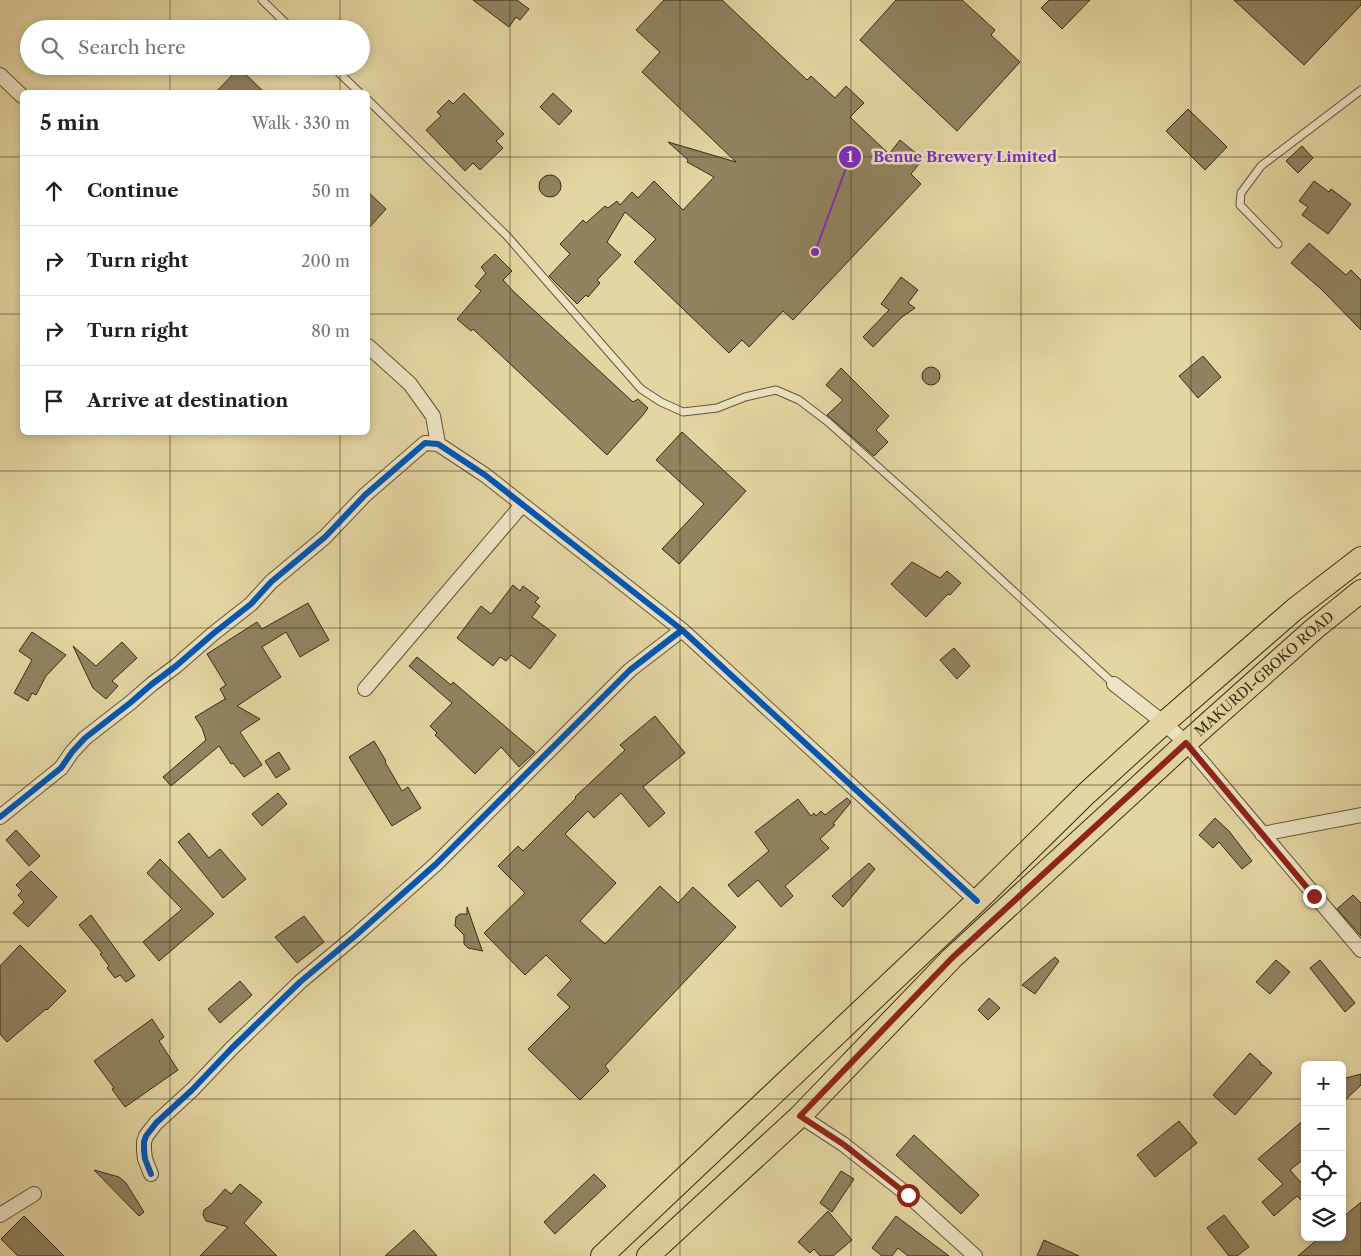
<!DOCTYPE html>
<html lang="en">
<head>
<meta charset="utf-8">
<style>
	:root { --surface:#fff; --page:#f6f6f6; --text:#202124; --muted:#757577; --line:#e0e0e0 }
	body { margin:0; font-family:"Libre Caslon Text",serif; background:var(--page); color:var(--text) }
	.controls { position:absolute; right:15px; bottom:15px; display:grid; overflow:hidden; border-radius:8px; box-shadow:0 2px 8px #0003 }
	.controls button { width:45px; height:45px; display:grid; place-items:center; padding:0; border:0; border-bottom:1px solid var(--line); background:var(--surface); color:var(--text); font:25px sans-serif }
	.stop { position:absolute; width:15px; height:15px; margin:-11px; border:4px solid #8f2418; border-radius:50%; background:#fff }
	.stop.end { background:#8f2418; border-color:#fff; box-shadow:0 1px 5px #0008 }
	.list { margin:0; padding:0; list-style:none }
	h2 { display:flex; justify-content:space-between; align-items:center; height:65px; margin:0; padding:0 20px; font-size:21px }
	h2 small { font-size:16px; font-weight:400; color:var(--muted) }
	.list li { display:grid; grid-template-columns:32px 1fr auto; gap:15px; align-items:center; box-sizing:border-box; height:70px; padding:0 20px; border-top:1px solid var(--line) }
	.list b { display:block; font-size:19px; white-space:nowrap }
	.list em { font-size:16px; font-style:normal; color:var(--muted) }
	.icon { flex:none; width:28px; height:28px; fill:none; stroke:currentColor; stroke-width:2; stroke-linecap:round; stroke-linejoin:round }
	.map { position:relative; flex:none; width:1361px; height:1256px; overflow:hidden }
	.search { position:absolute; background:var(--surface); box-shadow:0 2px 8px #0003; left:20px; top:20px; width:350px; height:55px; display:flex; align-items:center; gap:12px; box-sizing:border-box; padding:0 18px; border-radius:28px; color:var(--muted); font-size:19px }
	.panel { position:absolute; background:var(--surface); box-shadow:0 2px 8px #0003; left:20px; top:90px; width:350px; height:345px; border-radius:8px }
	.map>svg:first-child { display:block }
	.building { fill:#918360; stroke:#382a19 }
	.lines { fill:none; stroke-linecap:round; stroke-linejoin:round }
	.lane-casing { stroke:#63553b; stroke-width:9 }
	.street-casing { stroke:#63553b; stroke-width:16 }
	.primary-casing { stroke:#382a19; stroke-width:24 }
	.lane { stroke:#ede4c3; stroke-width:7 }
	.street { stroke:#ede4c3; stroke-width:14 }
	.primary { stroke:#e4d6a2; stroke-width:22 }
	.cycleway-casing { stroke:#ede4c3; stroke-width:9 }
	.cycleway { stroke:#0057b8; stroke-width:6 }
	.route { stroke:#8f2418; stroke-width:6 }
	.grid { fill:none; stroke:#382a19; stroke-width:1; stroke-opacity:0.55 }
	.labels { text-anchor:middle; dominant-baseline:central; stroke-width:5; stroke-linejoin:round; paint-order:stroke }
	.street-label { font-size:14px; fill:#382a19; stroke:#ede4c3 }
	.leader { fill:none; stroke:#7b2cbf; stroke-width:2 }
	.callout-dot { fill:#7b2cbf; stroke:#ede4c3; stroke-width:2 }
	.mark-label { font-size:15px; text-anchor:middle; font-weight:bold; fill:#fff }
	.callout-label { font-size:15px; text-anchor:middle; font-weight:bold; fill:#7b2cbf; stroke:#ede4c3; stroke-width:5; stroke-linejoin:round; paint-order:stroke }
</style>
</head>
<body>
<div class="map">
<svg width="1361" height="1256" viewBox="0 0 1361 1256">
	<rect width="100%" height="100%" fill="#e4d6a2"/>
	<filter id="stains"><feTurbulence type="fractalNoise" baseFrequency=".004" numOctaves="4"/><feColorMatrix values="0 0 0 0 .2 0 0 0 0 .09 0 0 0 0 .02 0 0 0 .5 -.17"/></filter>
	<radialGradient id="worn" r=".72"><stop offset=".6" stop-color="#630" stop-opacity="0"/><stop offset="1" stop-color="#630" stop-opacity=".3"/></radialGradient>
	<path class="building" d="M473 0H517L529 9 520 20 516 17 509 27Z
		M664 0H722L807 80 811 76 835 98 846 86 864 103 850 117 889 154 900 140 923 159 911 174 921 184 793 320 783 311 749 347 742 340 729 353 634 262 656 239 625 212 607 242 621 255 597 280 600 283 588 297 586 295 577 304 549 276 570 254 560 244 583 220 586 223 605 206 608 208 617 201 620 205 632 192 638 198 654 181 683 210 714 177 687 162 688 160 668 142 736 162 642 72 660 52 636 30Z
		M896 0H962L995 30 991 35 1020 62 957 131 860 40Z
		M1049 0H1090L1062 29 1041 8Z
		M1234 0H1361V5L1304 65Z
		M239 68 264 92H216Z
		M464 93 504 134 496 141 503 148 480 170 473 163 465 171 426 130 441 116 437 112 449 100 453 104Z
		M553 93 572 111 559 125 540 107Z
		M1188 109 1227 147 1205 170 1166 131Z
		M1302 146 1313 158 1298 173 1286 161Z
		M539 186a11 11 0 1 1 22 0a11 11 0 1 1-22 0Z
		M1314 181 1329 192 1331 189 1351 204 1328 234 1302 215 1308 207 1299 201Z
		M368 192 386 209 368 229Z
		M1309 243 1346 275 1351 270 1361 280V330L1321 289 1291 263Z
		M495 254 512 271 503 280 513 291 633 402 638 399 648 408 643 415 607 455 473 329 471 331 457 319 481 291 475 286 486 273 481 267Z
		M901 277 918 290 908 303 915 308 902 317 873 347 863 337 889 310 881 304Z
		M1203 356 1221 377 1198 398 1179 376Z
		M922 376a9 9 0 1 1 18 0a9 9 0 1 1-18 0Z
		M841 368 889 416 876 430 888 442 874 456 827 415 843 400 826 385Z
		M682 432 746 491 679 564 662 549 704 504 656 460Z
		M912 562 940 578 947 571 961 583 950 595 948 594 926 617 891 584Z
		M513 585 520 591 523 586 539 598 535 602 540 606 532 617 556 635 530 669 511 655 506 661 500 657 493 666 457 638 481 606 491 614Z
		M308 603 329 640 300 657 286 632 262 647 281 677 237 706 260 719 240 732 262 765 244 777 233 763 231 764 219 746 171 786 163 777 206 740 202 728 195 717 225 699 226 700 220 689 226 685 207 654 257 622 262 629Z
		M32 632 66 655 46 676 36 695 32 693 28 701 14 693 32 660 19 651Z
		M122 642 137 658 112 681 118 686 106 699 93 688 73 646 96 666Z
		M954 648 970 666 957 679 940 660Z
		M417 657 451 685 453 682 535 752 519 767 501 747 475 774 435 735 437 733 430 726 452 703 409 666Z
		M655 716 685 753 643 787 665 813 649 827 621 793 594 818 588 811 565 834 616 883 580 921 605 944 660 886 678 903 693 887 736 927 605 1066 609 1071 580 1100 528 1049 570 1007 557 995 571 980 546 955 525 975 484 933 525 893 498 866 518 846 523 851 576 798 575 797 625 750 620 745Z
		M374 741 386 761 385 762 402 791 408 787 421 808 392 826 349 757Z
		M279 752 290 769 276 778 265 761Z
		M278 793 287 804 262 826 252 814Z
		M847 798 851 802 833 824 835 825 820 839 829 848 785 886 793 896 781 907 758 880 738 897 728 885 769 851 755 832 798 799 811 816 814 813 816 816 821 811 825 815Z
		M1215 818 1229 831 1252 861 1242 869 1219 842 1213 848 1199 835Z
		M16 830 40 856 29 866 6 840Z
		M189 833 209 858 220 849 246 879 223 898 178 842Z
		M160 859 214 914 159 961 143 942 182 909 147 873Z
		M869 863 875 869 843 907 832 896Z
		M31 871 57 897 28 927 13 913 24 902 18 895 22 891 16 885Z
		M1353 895 1361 903V936L1337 909Z
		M467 907 482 950 483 951 468 948 464 944V935L455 926 456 917 460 914H467Z
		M91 915 135 976 126 982 120 975 115 978 107 968 109 966 100 954 102 953 79 925Z
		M304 916 324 942 297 963 275 937Z
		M20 945 66 991 47 1010 46 1009 7 1042 0 1034V966Z
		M1055 957 1059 961 1035 994 1022 985Z
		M1276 960 1290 972 1270 994 1256 982Z
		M1320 960 1355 1003 1345 1012 1310 968Z
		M240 981 252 995 220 1023 208 1009Z
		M989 998 1000 1008 988 1020 978 1010Z
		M152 1019 164 1037 159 1041 178 1070 125 1107 112 1089 114 1088 94 1061Z
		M1250 1053 1261 1063V1065H1263L1272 1073 1235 1115 1213 1095Z
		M1361 1074V1085L1342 1103V1079Z
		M1305 1119V1158L1290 1170 1305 1187V1204L1297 1196 1274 1216 1262 1202 1283 1184 1258 1159Z
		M1179 1121 1197 1143 1155 1177 1137 1155Z
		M914 1135 979 1195 961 1214 896 1155Z
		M94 1170 119 1177 126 1183 144 1212 139 1216Z
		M841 1171 854 1179 832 1212 820 1203Z
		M594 1174 606 1186 555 1234 544 1222Z
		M240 1184 262 1202 244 1223 277 1256H200L228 1227 206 1221 203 1215 204 1210 211 1205 225 1189 231 1194Z
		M1361 1202V1256H1298L1320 1237H1342V1218Z
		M828 1211 852 1240 833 1256H820L814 1249 810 1253 798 1242Z
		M1224 1215 1249 1247 1237 1256H1229L1207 1228Z
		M24 1216 64 1256H18L1 1239Z
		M896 1216 949 1256H908L898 1248 892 1256H882L872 1248Z
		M414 1230 437 1256H385Z
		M1044 1240 1079 1256H1037Z"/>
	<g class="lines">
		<g class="lane-casing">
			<path id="lane" d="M262 0 292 29
				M332 66 359 92
				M368 100 507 236 641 389 661 402 683 412 717 408 745 397 776 390 799 400 828 422 915 500 1114 684
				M1278 244 1240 205 1241 193 1261 166 1361 90"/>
		</g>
		<g class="street-casing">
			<path id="street" d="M0 75 22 96
				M368 346 410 384 433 416 438 444
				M1114 684 1164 723 1186 743 1361 950
				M365 689 522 505
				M0 817 61 768 72 752 85 738 130 703 152 684 176 666 214 633 251 604 271 582 325 537 365 495 425 443 438 444 485 475 682 630 977 901
				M1262 834 1361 815
				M800 1116 843 1144 908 1195 975 1256
				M151 1174 145 1159 144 1150V1142L146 1136 156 1123 192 1090 231 1049 300 982 355 936 436 864 630 670 682 630
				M0 1215 34 1194"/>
		</g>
		<g class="primary-casing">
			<g id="primary">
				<path d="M602 1256 977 901 1087 793 1164 723 1295 609 1361 558"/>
				<path id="s1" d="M648 1256 800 1116 952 958 1186 743 1314 629 1361 591"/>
			</g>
		</g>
		<use href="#lane" class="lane"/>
		<use href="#street" class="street"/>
		<use href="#primary" class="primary"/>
		<g class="cycleway-casing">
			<path id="cycleway" d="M0 817 61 768 72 752 85 738 130 703 152 684 176 666 214 633 251 604 271 582 325 537 365 495 425 443 438 444 485 475 682 630 977 901
				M151 1174 145 1159 144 1150V1142L146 1136 156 1123 192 1090 231 1049 300 982 355 936 436 864 630 670 682 630"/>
		</g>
		<use href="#cycleway" class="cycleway"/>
	</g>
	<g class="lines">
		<path class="route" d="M908 1195 843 1144 800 1116 952 958 1186 743 1314 896"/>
	</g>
	<path class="grid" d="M170 0V29M340 0V29M510 0V1256M680 0V1256M851 0V1256M1021 0V1256M1191 0V1256M170 66V92M340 66V92M0 157H22M368 157H1361M0 314H22M368 314H1361M170 432V1256M340 432V1256M0 471H1361M0 628H1361M0 785H1361M0 942H1361M0 1099H1305M1342 1099H1361"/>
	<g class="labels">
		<g class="street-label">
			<text stroke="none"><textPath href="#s1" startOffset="848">MAKURDI-GBOKO ROAD</textPath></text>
		</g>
	</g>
	<path class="leader" d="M815 252L850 157"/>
	<g class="callout-dot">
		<circle cx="815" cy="252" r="5"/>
		<circle cx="850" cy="157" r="12"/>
	</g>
	<g class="mark-label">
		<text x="850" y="162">1</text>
	</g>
	<g class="callout-label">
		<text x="965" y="162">Benue Brewery Limited</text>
	</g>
	<rect width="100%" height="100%" filter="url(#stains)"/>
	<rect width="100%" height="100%" fill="url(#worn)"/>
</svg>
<div class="controls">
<button>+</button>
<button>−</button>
<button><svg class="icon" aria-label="locate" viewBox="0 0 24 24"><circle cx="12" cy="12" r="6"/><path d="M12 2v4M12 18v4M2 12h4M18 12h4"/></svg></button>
<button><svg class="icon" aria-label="layers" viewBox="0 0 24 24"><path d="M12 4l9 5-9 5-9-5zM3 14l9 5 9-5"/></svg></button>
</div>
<div class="stop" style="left:908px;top:1195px"></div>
<div class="stop end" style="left:1314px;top:896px"></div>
<div class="search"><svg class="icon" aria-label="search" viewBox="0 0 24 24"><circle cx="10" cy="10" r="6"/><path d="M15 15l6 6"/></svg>Search here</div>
<section class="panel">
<h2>5 min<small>Walk · 330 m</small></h2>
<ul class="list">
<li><svg class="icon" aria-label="ahead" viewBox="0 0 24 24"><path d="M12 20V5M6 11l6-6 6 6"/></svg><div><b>Continue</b></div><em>50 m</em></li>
<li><svg class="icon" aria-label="right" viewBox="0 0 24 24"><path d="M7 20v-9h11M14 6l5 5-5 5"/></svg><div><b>Turn right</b></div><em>200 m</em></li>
<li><svg class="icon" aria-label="right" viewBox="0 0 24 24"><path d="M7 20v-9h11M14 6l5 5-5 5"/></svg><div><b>Turn right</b></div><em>80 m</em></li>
<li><svg class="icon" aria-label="arrive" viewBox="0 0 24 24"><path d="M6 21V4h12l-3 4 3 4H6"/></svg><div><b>Arrive at destination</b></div></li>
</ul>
</section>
</div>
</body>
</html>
